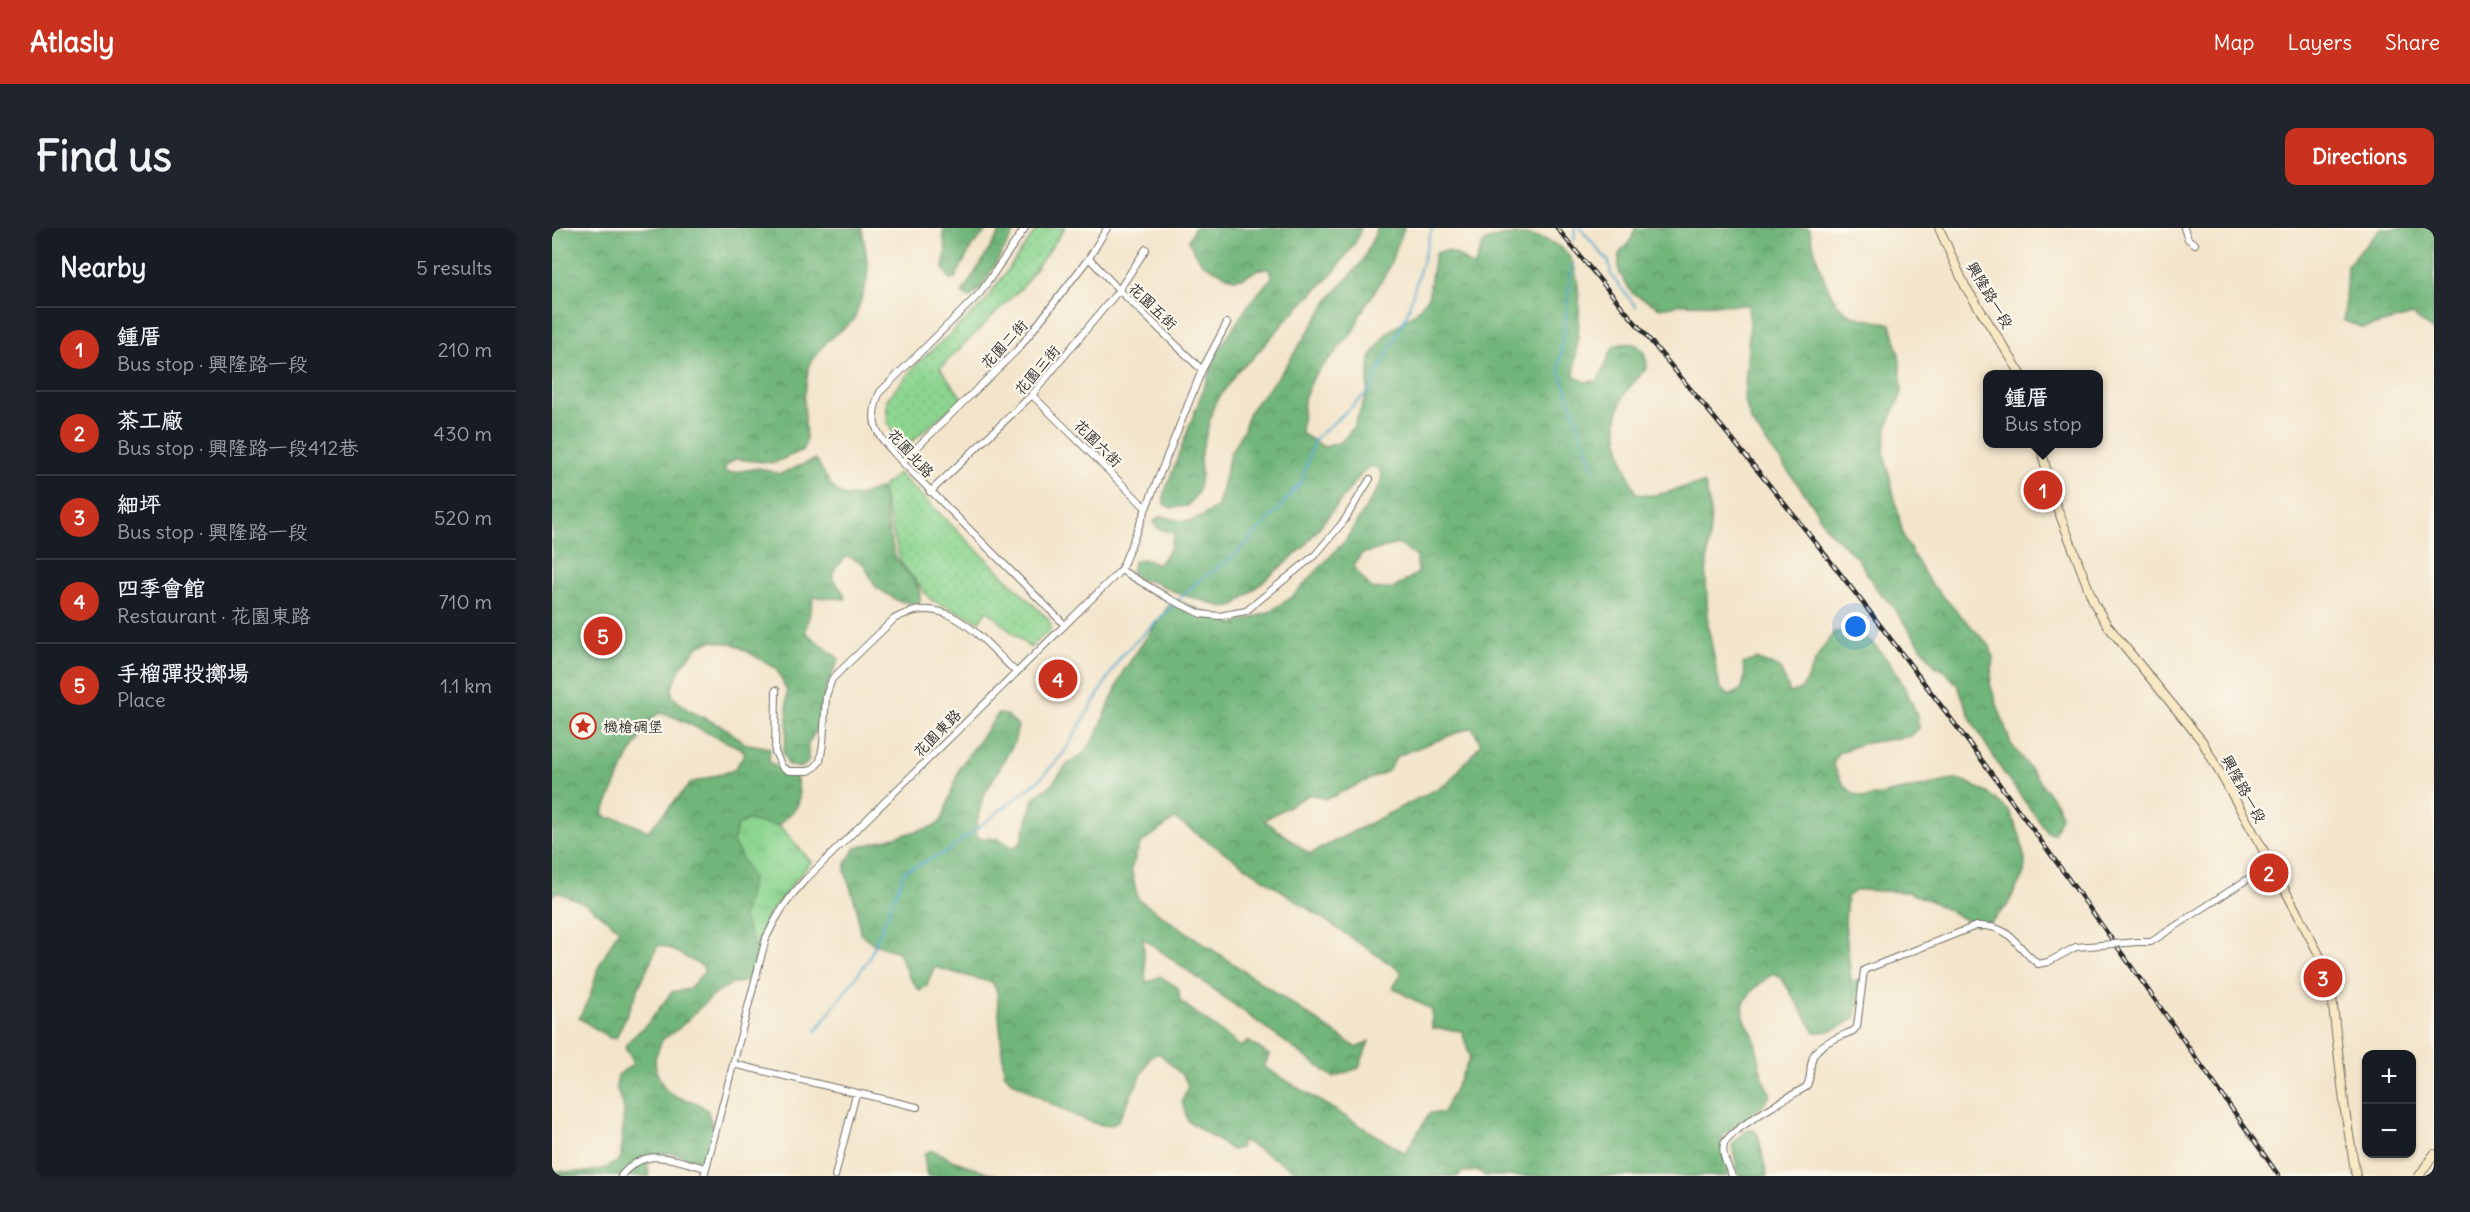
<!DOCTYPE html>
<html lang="en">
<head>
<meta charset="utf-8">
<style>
	:root { --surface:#171b24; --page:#20242c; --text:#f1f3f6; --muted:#9ea1a6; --line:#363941; --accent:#c8321e }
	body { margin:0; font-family:Delius,"LXGW WenKai TC",sans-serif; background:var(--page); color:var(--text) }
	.controls { position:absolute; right:18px; bottom:18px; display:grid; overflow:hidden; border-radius:12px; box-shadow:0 2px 4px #0004 }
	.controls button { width:54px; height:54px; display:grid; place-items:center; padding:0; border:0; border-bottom:2px solid var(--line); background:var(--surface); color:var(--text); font:30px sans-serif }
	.you { position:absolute; left:1304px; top:399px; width:21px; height:21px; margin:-15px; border:4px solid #fff; border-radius:50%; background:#1a73e8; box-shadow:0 0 0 9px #1a73e833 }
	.badge { display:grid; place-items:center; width:39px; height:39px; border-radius:50%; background:var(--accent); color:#fff; font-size:20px; font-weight:700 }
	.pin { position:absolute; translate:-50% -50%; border:3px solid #fff; box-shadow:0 2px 6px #0006 }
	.popup { position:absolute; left:1431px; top:142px; width:120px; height:78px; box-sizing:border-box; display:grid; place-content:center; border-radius:12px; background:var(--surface); filter:drop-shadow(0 2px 4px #0005); font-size:20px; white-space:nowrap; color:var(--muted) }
	.popup b { font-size:22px; color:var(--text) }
	.popup::after { content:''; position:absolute; left:50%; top:100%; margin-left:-12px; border:12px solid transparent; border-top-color:var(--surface) }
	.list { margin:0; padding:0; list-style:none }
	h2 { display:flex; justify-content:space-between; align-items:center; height:78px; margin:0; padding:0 24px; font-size:26px }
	h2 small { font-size:20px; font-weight:400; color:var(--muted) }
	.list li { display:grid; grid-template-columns:39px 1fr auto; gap:18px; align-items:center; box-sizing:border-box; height:84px; padding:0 24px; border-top:2px solid var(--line) }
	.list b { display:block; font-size:22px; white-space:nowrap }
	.list p { margin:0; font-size:20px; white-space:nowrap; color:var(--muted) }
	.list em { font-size:20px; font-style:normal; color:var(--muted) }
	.map { position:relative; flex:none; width:1882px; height:948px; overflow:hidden; border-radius:12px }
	header { display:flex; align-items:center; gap:36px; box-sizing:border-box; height:84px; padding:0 30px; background:var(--accent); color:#fff }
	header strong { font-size:28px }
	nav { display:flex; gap:33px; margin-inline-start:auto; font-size:21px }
	.intro { display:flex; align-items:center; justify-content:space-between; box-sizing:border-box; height:144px; padding:0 36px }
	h1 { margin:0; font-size:42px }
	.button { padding:15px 27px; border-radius:12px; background:var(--accent); color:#fff; font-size:21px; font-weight:700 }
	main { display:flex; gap:36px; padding:0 36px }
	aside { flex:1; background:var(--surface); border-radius:12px; box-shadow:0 2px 4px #0004 }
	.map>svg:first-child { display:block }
	.grass { fill:url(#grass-dots); stroke:#5c805e; stroke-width:1.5 }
	.forest { fill:url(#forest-crowns); stroke:#4e7052; stroke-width:1.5; fill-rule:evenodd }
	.park { fill:url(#park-tufts); stroke:#5c805e; stroke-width:1.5 }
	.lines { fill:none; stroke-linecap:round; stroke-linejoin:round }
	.stream { stroke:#4fa7cc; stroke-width:2 }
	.street-casing { stroke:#716c63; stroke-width:8 }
	.secondary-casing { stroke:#716c63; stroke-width:10 }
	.street { stroke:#fff; stroke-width:6 }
	.secondary { stroke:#f8e8c3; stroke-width:8 }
	.rail-casing { stroke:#2b2b2b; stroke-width:4.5 }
	.rail { stroke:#fbf7ec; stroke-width:2; stroke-dasharray:7; stroke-linecap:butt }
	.street-bridge-casing { stroke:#716c63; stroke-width:8; stroke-linecap:butt }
	.street-bridge { stroke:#fff; stroke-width:6 }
	.labels { text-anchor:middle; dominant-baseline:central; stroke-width:4.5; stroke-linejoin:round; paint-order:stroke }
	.street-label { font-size:15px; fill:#2b2b2b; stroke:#fbf7ec }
	.poi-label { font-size:15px; fill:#2b2b2b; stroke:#fbf7ec; text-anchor:start }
</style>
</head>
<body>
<header>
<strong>Atlasly</strong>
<nav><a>Map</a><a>Layers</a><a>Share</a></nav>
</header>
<div class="intro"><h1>Find us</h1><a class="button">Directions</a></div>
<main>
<aside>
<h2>Nearby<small>5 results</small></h2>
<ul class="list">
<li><span class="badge">1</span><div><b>鍾厝</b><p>Bus stop · 興隆路一段</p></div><em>210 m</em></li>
<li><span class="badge">2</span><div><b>茶工廠</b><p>Bus stop · 興隆路一段412巷</p></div><em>430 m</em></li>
<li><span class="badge">3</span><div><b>細坪</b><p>Bus stop · 興隆路一段</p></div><em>520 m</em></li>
<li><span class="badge">4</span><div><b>四季會館</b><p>Restaurant · 花園東路</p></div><em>710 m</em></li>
<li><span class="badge">5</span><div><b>手榴彈投擲場</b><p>Place</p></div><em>1.1 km</em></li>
</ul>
</aside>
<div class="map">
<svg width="1882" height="948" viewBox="0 0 1882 948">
	<defs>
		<pattern id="grass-dots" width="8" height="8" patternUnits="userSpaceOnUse" patternTransform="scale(1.5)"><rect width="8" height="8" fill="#8cd590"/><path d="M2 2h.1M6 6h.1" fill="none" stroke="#79b77c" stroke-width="1.8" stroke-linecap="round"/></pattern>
		<pattern id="forest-crowns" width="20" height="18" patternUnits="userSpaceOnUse" patternTransform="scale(1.5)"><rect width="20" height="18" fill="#71b67a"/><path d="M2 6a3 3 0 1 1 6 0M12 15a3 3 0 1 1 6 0" fill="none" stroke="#5d9464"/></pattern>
		<pattern id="park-tufts" width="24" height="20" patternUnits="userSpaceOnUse" patternTransform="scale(1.5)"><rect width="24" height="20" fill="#8cd590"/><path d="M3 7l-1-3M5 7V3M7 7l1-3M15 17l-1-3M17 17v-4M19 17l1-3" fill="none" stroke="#79b77c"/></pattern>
	</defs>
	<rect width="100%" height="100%" fill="#fbf7ec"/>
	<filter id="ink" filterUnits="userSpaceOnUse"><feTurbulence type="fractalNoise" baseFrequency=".0167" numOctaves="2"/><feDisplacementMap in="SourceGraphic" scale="12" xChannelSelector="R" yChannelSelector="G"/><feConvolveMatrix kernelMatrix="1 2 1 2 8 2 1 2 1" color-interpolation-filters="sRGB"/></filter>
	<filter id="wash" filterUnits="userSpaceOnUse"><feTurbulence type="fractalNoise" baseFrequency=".008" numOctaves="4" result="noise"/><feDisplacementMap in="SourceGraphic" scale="24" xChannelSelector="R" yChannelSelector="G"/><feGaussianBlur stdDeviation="1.35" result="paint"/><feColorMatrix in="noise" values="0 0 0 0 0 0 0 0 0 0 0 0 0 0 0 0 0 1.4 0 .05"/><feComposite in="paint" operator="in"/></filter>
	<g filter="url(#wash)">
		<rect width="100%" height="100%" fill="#f3e5cb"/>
		<path class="grass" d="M486 0H513L472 57 388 140 410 170 351 221 335 194V171L364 137 431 76Z
			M346 245 497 392 499 401 478 420 435 382 427 393 379 372 349 335 329 260Z"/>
		<path class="forest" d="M0 0H310L316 39 315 53 302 92 274 114 257 137 252 172 254 213 251 222 222 235 183 231 173 239V244L177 245 207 240 228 246 264 231C282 264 287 279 326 261L330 263C333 279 338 317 344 329 353 346 371 353 368 374L364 376 346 373 324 359 311 335 295 328 283 341 280 350 293 367V371L262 369 253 404 287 431 274 460 267 497 256 516V534L249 540 236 537 231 524 235 503V463L224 440 182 416 160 413 147 417 129 439 120 459V468L136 482 175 501 192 515 218 520 217 534 244 549C254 588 238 579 221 604 214 615 208 626 202 637L216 687 201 745 192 754 180 755 158 770 126 801 110 812 103 830 104 843 112 860 122 868 145 875 155 882 163 905 150 933 119 925 100 926 95 930 97 948H0V943C25 944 50 948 69 930L72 882 64 859 66 847 80 837V831L73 820 75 815 97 794 120 764 137 761 153 743 150 738 117 720 106 717 64 810H58L27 790 38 768 47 738 67 701 34 676 5 664 0 668ZM108 485 120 488 190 521 193 526 182 542 139 555 96 603C82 598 71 589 56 590L51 585 76 529 102 488Z
			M392 0H437L420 18 403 50 398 51 391 40 394 23 391 5Z
			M446 0H465L428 61 417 70 410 65 447 6Z
			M642 0H809L804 13 783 43 734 92 700 131 687 141 662 177 648 229 649 247 646 264 636 278 619 280 612 276V266L665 125 697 76 721 48 716 41H707L691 50 681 51 650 35 636 13Z
			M826 0H852L835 44 808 87 802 103 762 148 752 171 749 205 772 219 789 214 801 200 815 166 818 130 834 106 864 84 876 70 883 26C899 17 909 30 922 40 925 32 928 21 932 14 956 0 1012 5 1022 38 1032 74 1025 111 1022 148L1033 154 1045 153C1053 141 1055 129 1062 118 1083 112 1093 116 1095 140 1087 149 1076 159 1071 169 1056 198 1072 239 1084 265 1107 274 1129 255 1153 256L1159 285 1154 348 1156 398 1168 460 1178 468 1190 461 1193 448 1191 436 1204 431 1228 440 1238 465 1250 461 1267 426 1282 404C1290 403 1297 402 1305 405 1331 416 1365 473 1367 500L1359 508 1309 516 1286 525 1281 536C1289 553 1293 565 1313 570L1401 552 1413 553 1439 567 1458 584 1468 608 1473 633 1472 645 1455 678 1438 694 1423 697 1379 673 1355 664 1305 662 1295 669 1293 694 1299 753 1308 754 1304 789C1293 798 1277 805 1263 804L1229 749 1221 745C1211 753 1193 766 1191 779 1189 790 1199 800 1202 810 1209 832 1205 845 1219 867L1208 880 1172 906 1169 916 1176 948H933L927 943 910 944 906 948H753L690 912 688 920 680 922 636 893 630 874 636 858 632 849 607 825 599 828 567 891C565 893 563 896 560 897 541 903 476 862 458 852L452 845 445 764 441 755 382 739 375 757 368 763 357 749 346 724 322 716 308 705 304 677 293 643 294 635 304 620 383 598 390 592 408 539 446 486 455 487 466 498 462 515 431 569 423 603 427 610 446 611 462 620 469 614 482 569 498 558 516 536 532 525 543 510 572 442 615 380 622 373 631 375 682 396 717 384 741 368 793 313 828 257 830 248 826 239H818L811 244 751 320 683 377 675 380 625 365 602 354 585 351 579 344 582 334 590 331 607 336 618 321 623 305 607 301 601 294 609 288C640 296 639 296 666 278L678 226 692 201 697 184 732 141 779 69 810 34ZM846 316 865 329 866 345 841 361H820L801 339 809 326ZM920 499 929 516 896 555 758 626 712 592 758 566 775 571 836 543 845 528ZM623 591 850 744 841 760 880 782V800L910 803 918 830 891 885H878L853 925 712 839 717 827 696 813 689 819 628 773 626 760 608 748 594 755 591 710 781 849 807 840 817 813 805 820 586 671 579 641 588 616Z
			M1083 0H1257C1262 21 1273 61 1287 78 1296 90 1325 93 1339 96L1347 126 1350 164 1335 199 1332 224 1352 311 1378 355 1438 418 1441 430 1438 456 1459 516 1505 576 1509 588 1502 606 1496 605 1451 544 1420 494 1406 458 1394 444 1383 438 1339 376 1326 363 1306 331 1274 300 1259 274 1200 195 1192 171 1198 95 1196 77 1133 76 1108 80 1080 65 1067 44V26L1079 12Z
			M1830 0H1882V104L1861 87 1812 100 1792 93 1795 37Z
			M1200 901 1206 907 1215 948H1187L1180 917 1192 904Z
			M377 923H383L400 932 446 948H375L372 927Z"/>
		<path class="park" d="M196 592 229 599 259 634 216 686 203 720 191 690 200 650 181 613 186 597Z"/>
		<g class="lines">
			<path class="stream" d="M1028 0 1057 34 1059 47 1084 79
				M1022 13 1023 0
				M1020 37 1007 141 1042 240
				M264 803 317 731 353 643 396 623 486 553 511 526 569 428 643 356 684 326 725 283 749 254 762 212 818 162 855 86 880 0"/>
		</g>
	</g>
	<g filter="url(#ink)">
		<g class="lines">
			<g class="street-casing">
				<path id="street" d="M473 0 428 65 328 164C313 198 328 209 350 234L512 396
					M1632 0 1636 11 1643 16
					M537 30 567 62 650 142
					M480 167 594 280
					M350 234 467 120 537 30 555 0
					M378 264 480 167 567 62 594 21
					M569 342 618 371 649 386 667 388 694 383 763 327 792 293 818 251
					M224 462 223 524 230 539 237 543H257L263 539 268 533 271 516 274 468 280 451 342 391C395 361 429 411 464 444
					M1586 714H1599L1719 636
					M181 836 365 879
					M69 948C94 917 121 932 154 940
					M152 948 214 710C224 688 236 670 253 652L569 342 650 142 675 95
					M283 948 304 866
					M1180 948C1176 938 1169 927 1172 916 1176 902 1239 868 1254 859 1260 850 1257 842 1260 832 1263 816 1288 809 1301 803L1305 799 1312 742 1424 698C1459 696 1463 718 1486 736L1496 734 1524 719"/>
			</g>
			<g class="secondary-casing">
				<path id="secondary" d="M1387 0 1413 58 1469 146
					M1488 216 1501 269 1542 375 1555 397 1650 513 1722 641 1772 736 1778 752 1793 883 1804 948
					M1867 948 1882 926"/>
			</g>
			<use href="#street" class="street"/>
			<use href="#secondary" class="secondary"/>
			<g class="rail-casing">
				<path id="rail" d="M1005 0C1100 116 1198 230 1290 348 1442 543 1585 745 1727 948"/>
			</g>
			<use href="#rail" class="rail"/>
			<g class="street-bridge-casing">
				<path id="street-bridge" d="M1524 719 1586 714"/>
			</g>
			<use href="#street-bridge" class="street-bridge"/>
		</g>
	</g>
	<defs>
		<g id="sight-ring" transform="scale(1.35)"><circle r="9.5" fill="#fbf7ec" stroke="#c8321e" stroke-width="1.5"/><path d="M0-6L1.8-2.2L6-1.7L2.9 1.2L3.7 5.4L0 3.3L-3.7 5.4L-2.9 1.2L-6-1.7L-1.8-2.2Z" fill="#c8321e"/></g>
	</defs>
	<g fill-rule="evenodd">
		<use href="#sight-ring" x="31" y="498"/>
	</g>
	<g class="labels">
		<g class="street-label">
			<text transform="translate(1438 67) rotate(59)">興隆路一段</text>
			<text transform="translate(601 78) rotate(44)">花園五街</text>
			<text transform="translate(452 116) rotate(-47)">花園二街</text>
			<text transform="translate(485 142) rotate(-49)">花園三街</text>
			<text transform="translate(546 215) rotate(45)">花園六街</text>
			<text transform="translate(359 225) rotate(48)">花園北路</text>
			<text transform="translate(385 505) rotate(-45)">花園東路</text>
			<text transform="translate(1692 561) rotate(61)">興隆路一段</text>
		</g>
		<g class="poi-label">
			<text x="51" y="498">機槍碉堡</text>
		</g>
	</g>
</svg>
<div class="controls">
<button>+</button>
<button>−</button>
</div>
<div class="you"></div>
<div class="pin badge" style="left:1491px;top:262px">1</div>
<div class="popup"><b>鍾厝</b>Bus stop</div>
<div class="pin badge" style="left:1717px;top:645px">2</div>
<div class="pin badge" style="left:1771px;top:750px">3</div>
<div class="pin badge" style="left:506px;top:451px">4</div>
<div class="pin badge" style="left:51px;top:408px">5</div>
</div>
</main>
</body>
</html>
